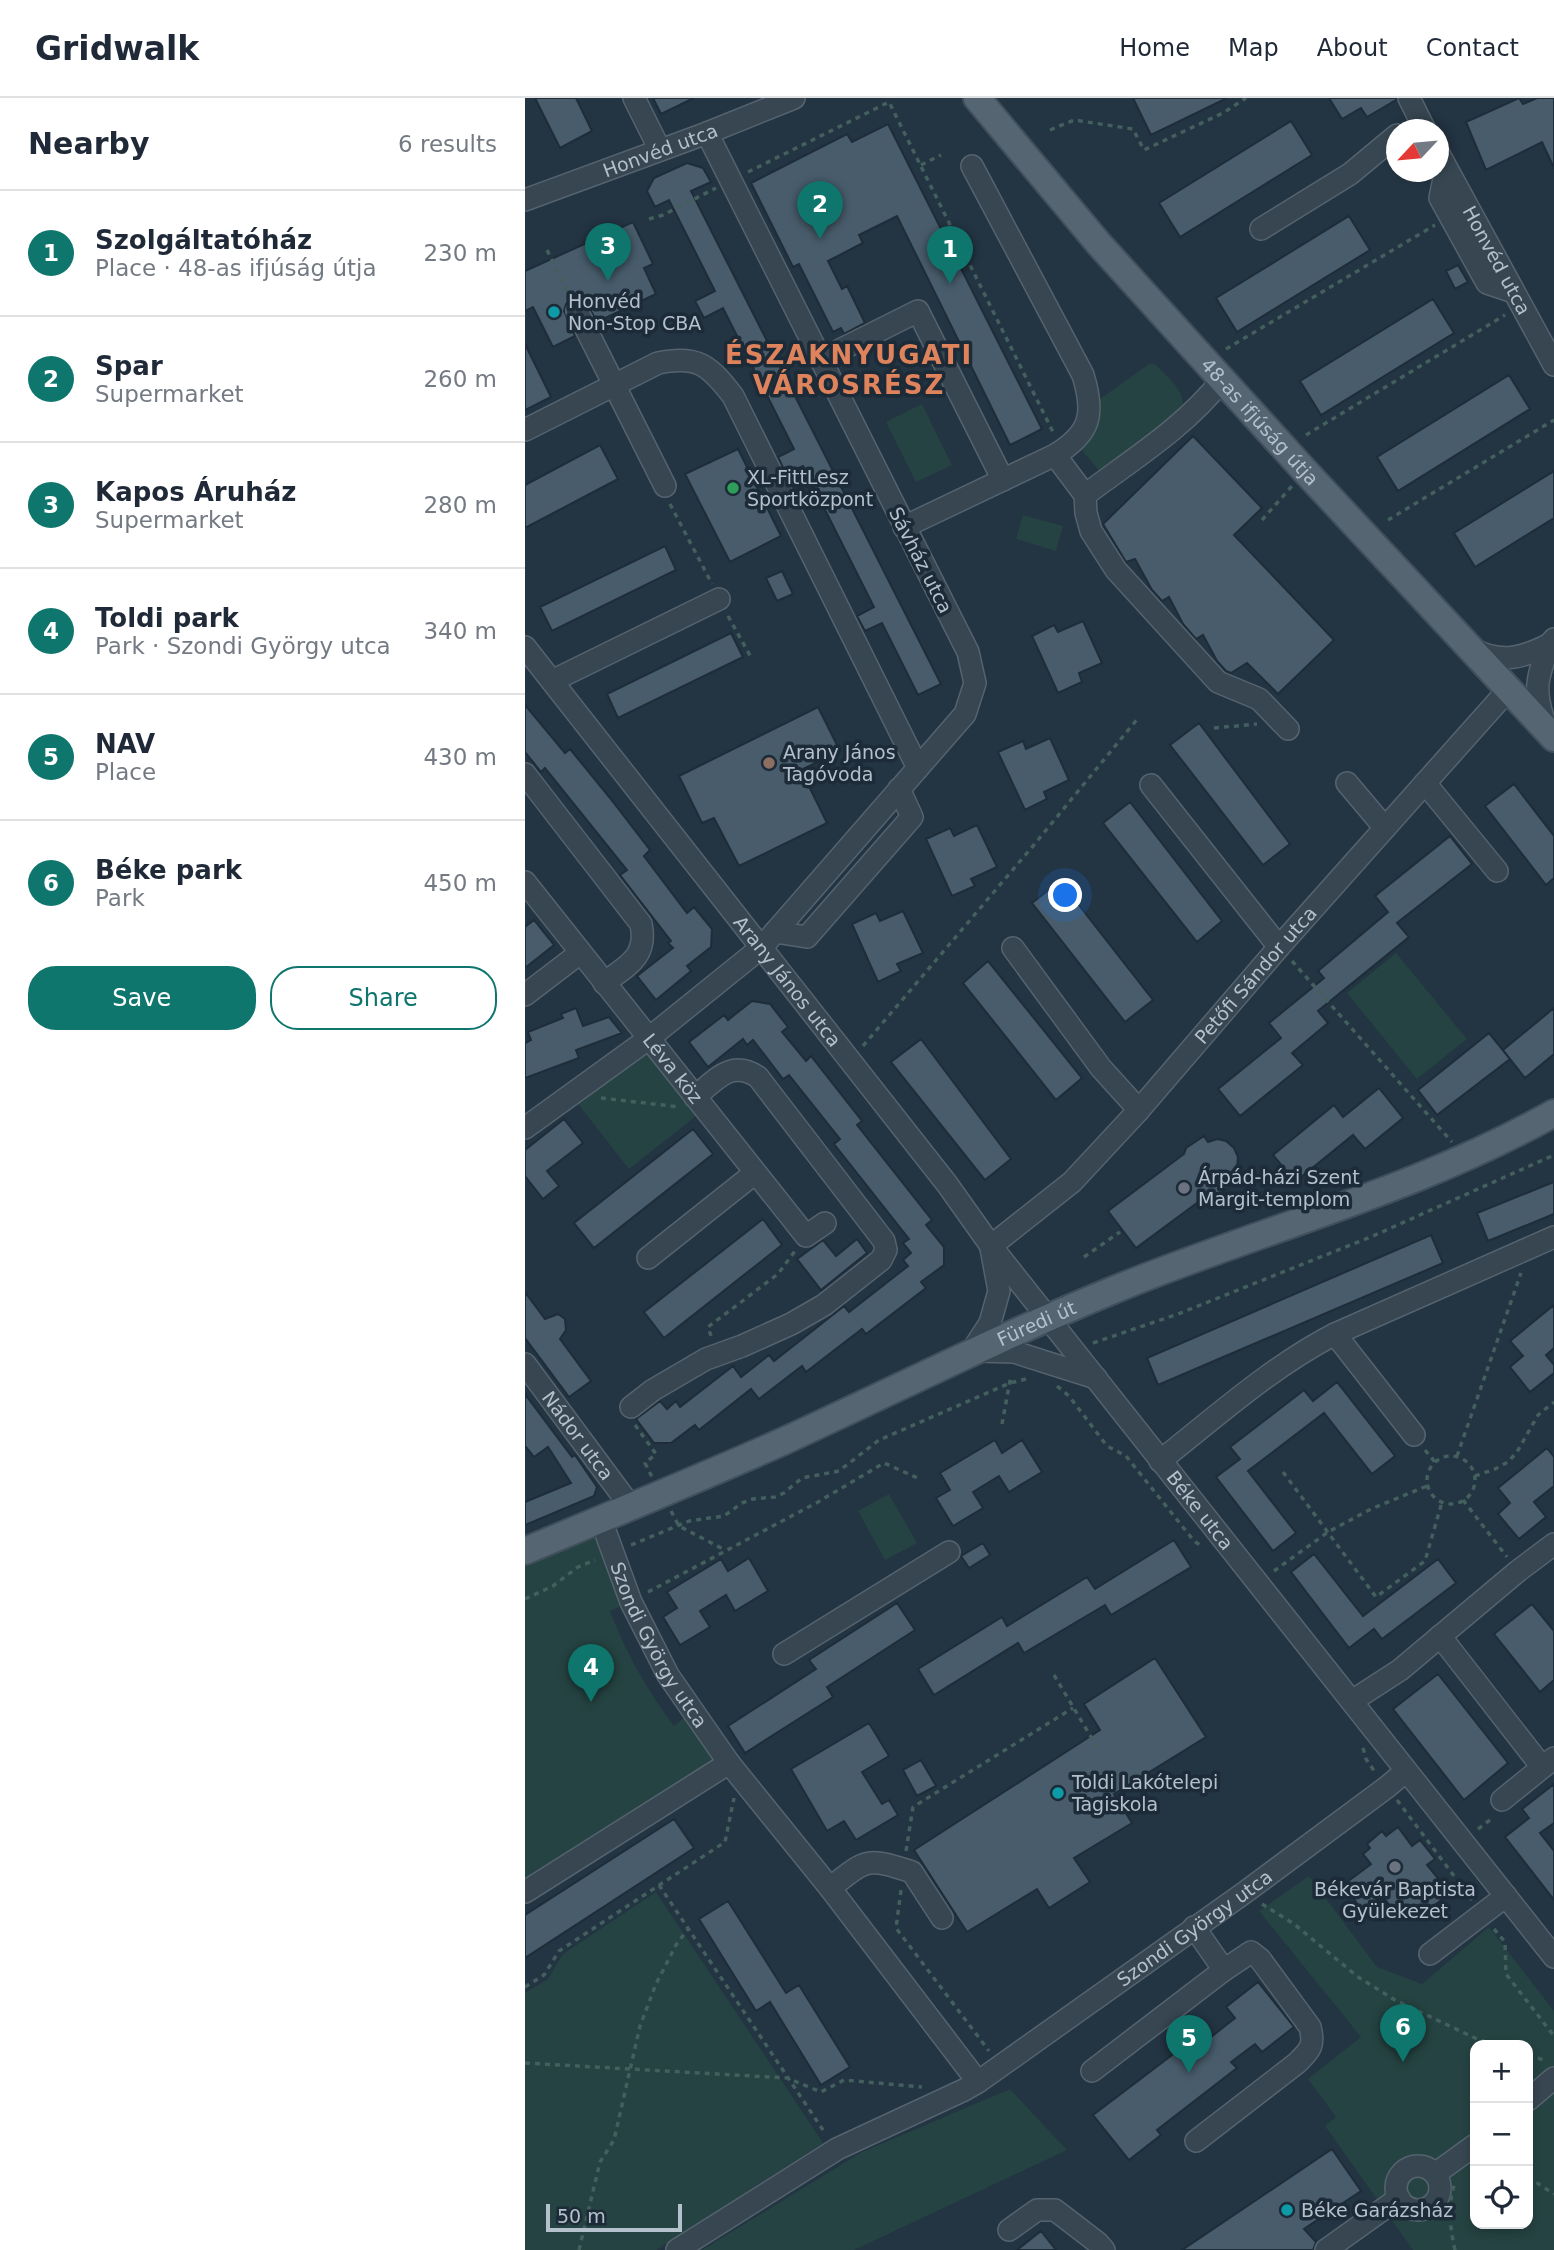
<!DOCTYPE html>
<html lang="en">
<head>
<meta charset="utf-8">
<style>
	:root { --surface:#fff; --page:#f6f6f7; --text:#1f2937; --muted:#747a83; --line:#e0e1e3; --accent:#0f766e }
	body { margin:0; font-family:"DejaVu Sans",sans-serif; background:var(--page); color:var(--text) }
	.controls { position:absolute; right:21px; bottom:21px; display:grid; overflow:hidden; border-radius:14px; box-shadow:0 4px 10px #0003 }
	.controls button { width:63px; height:63px; display:grid; place-items:center; padding:0; border:0; border-bottom:2px solid var(--line); background:var(--surface); color:var(--text); font:35px sans-serif }
	.compass { position:absolute; left:861px; top:21px; width:63px; height:63px; border-radius:50%; background:var(--surface); box-shadow:0 4px 10px #0003; rotate:244deg }
	.scale { position:absolute; left:21px; bottom:18px; width:136px; box-sizing:border-box; padding-left:7px; border:4px solid #b4c0cc; border-top:0; font-size:19px; line-height:24px; white-space:nowrap; color:#b4c0cc; -webkit-text-stroke:5px #1c2b37; paint-order:stroke }
	.you { position:absolute; left:541px; top:798px; width:24px; height:24px; margin:-18px; border:5px solid #fff; border-radius:50%; background:#1a73e8; box-shadow:0 0 0 10px #1a73e833 }
	.badge { display:grid; place-items:center; width:46px; height:46px; border-radius:50%; background:var(--accent); color:#fff; font-size:23px; font-weight:700 }
	.pin { position:absolute; translate:-50% -58px; filter:drop-shadow(0 2px 4px #0008) }
	.pin::after { content:''; position:absolute; top:37px; width:24px; height:21px; background:inherit; clip-path:polygon(0 0,100% 0,50% 100%) }
	.list { margin:0; padding:0; list-style:none }
	h2 { display:flex; justify-content:space-between; align-items:center; height:91px; margin:0; padding:0 28px; font-size:30px }
	h2 small { font-size:23px; font-weight:400; color:var(--muted) }
	.list li { display:grid; grid-template-columns:46px 1fr auto; gap:21px; align-items:center; box-sizing:border-box; height:126px; padding:0 28px; border-top:2px solid var(--line) }
	.list b { display:block; font-size:26px; white-space:nowrap }
	.list p { margin:0; font-size:23px; white-space:nowrap; color:var(--muted) }
	.list em { font-size:23px; font-style:normal; color:var(--muted) }
	.actions { display:flex; gap:14px; padding:21px 28px }
	.actions a { flex:1; padding:16px 0; border:2px solid var(--accent); border-radius:28px; text-align:center; font-size:24px; color:var(--accent) }
	.actions .main { background:var(--accent); color:#fff }
	.icon { flex:none; width:38px; height:38px; fill:none; stroke:currentColor; stroke-width:2; stroke-linecap:round; stroke-linejoin:round }
	.map { position:relative; flex:none; width:1029px; height:2152px; overflow:hidden }
	header { display:flex; align-items:center; gap:42px; box-sizing:border-box; height:98px; padding:0 35px; background:var(--surface); border-bottom:2px solid var(--line) }
	header strong { font-size:33px }
	nav { display:flex; gap:38px; margin-inline-start:auto; font-size:24px }
	main { display:flex }
	aside { flex:1; background:var(--surface) }
	.map>svg:first-child { display:block }
	.green { fill:#254342; fill-rule:evenodd }
	.building { fill:#485c6b; stroke:#1e2d39; stroke-width:2 }
	.lines { fill:none; stroke-linecap:round; stroke-linejoin:round }
	.minor-casing { stroke:#55636f; stroke-width:24 }
	.major-casing { stroke:#414f5b; stroke-width:30 }
	.path { stroke:#435f5e; stroke-width:3.5; stroke-dasharray:5 5; stroke-linecap:butt }
	.minor { stroke:#374651; stroke-width:21 }
	.major { stroke:#556572; stroke-width:26 }
	.culture-dot { fill:#0f9aa8; stroke:#1c2b37; stroke-width:2.5 }
	.leisure-dot { fill:#2e9e5b; stroke:#1c2b37; stroke-width:2.5 }
	.education-dot { fill:#8d6e63; stroke:#1c2b37; stroke-width:2.5 }
	.worship-dot { fill:#6b7280; stroke:#1c2b37; stroke-width:2.5 }
	.labels { text-anchor:middle; dominant-baseline:central; stroke-width:7; stroke-linejoin:round; paint-order:stroke }
	.street-label { font-size:19px; fill:#b4c0cc; stroke:#1c2b37 }
	.poi-label { font-size:19px; fill:#b4c0cc; stroke:#1c2b37; text-anchor:start }
	.district-label { font-size:26px; font-weight:bold; letter-spacing:2px; fill:#df835c; stroke:#1c2b37 }
</style>
</head>
<body>
<header>
<strong>Gridwalk</strong>
<nav><a>Home</a><a>Map</a><a>About</a><a>Contact</a></nav>
</header>
<main>
<aside>
<h2>Nearby<small>6 results</small></h2>
<ul class="list">
<li><span class="badge">1</span><div><b>Szolgáltatóház</b><p>Place · 48-as ifjúság útja</p></div><em>230 m</em></li>
<li><span class="badge">2</span><div><b>Spar</b><p>Supermarket</p></div><em>260 m</em></li>
<li><span class="badge">3</span><div><b>Kapos Áruház</b><p>Supermarket</p></div><em>280 m</em></li>
<li><span class="badge">4</span><div><b>Toldi park</b><p>Park · Szondi György utca</p></div><em>340 m</em></li>
<li><span class="badge">5</span><div><b>NAV</b><p>Place</p></div><em>430 m</em></li>
<li><span class="badge">6</span><div><b>Béke park</b><p>Park</p></div><em>450 m</em></li>
</ul>
<div class="actions"><a class="main">Save</a><a>Share</a></div>
</aside>
<div class="map">
<svg width="1029" height="2152" viewBox="0 0 1029 2152">
	<rect width="100%" height="100%" fill="#233442"/>
	<path class="green" d="M624 266H630C640 277 662 293 657 310L575 374 555 350C570 333 574 325 575 301Z
		M397 306 427 367 391 384 361 324Z
		M498 417 538 428 531 453 491 441Z
		M871 855 942 941 892 981 822 895Z
		M123 941 180 1011 104 1071 46 997Z
		M364 1396 392 1445 360 1462 333 1413Z
		M76 1422 106 1504 85 1513C101 1555 122 1592 149 1628L167 1613 204 1665 0 1794V1454Z
		M784 1778 852 1869 897 1886 964 1829 1029 1913V2152H888L800 2028 811 2019 783 1981 836 1939 734 1813ZM950 1947H1003V2126H950Z
		M131 1794 298 2045 131 2152H0V1895L23 1881 38 1856Z
		M485 1991 542 2052 329 2152H177L337 2054Z"/>
	<path class="building" d="M10 0H51L67 33 35 50Z
		M128 0H169L136 16Z
		M608 0H702L626 37Z
		M804 0H871V2L842 19 836 10 817 21Z
		M994 0 998 6 1012 0H1029V70L1017 44 961 72 941 24Z
		M766 23 787 57 655 139 634 105Z
		M363 26 517 331 485 347 372 118 334 137 338 145 303 163 317 191 322 188 340 225 319 236 316 230 308 234 274 166 268 169 226 85 322 36 327 44Z
		M162 65 178 70 186 84 166 93 416 586 393 597 357 525 340 533 332 518 349 509 278 368 261 376 253 359 269 351 198 210 179 220 170 203 190 193 144 102 130 109 122 93 129 80Z
		M824 118 845 152 712 234 691 200Z
		M108 124 128 166 119 170 131 196 72 224 60 202 53 200 46 202 41 206 39 213 50 238 28 249 8 209 0 213V173Z
		M933 167 943 184 930 191 921 173Z
		M908 201 929 235 796 317 775 283Z
		M0 246 26 299 0 312Z
		M984 277 1005 311 873 393 852 359Z
		M668 338 737 410 709 437 809 542 753 596 722 565 706 575 701 573 692 563 678 537 671 541 658 526 644 499 637 503 627 492 610 461 601 464 578 426Z
		M75 347 93 381 0 430V387Z
		M213 351 256 438 205 464 160 376Z
		M1029 373V420L950 469 929 435Z
		M140 448 151 472 27 533 15 509Z
		M257 473 268 496 252 503 241 480Z
		M558 523 577 565 554 575 557 584 533 595 507 538 529 527 533 534Z
		M206 535 218 559 93 620 82 596Z
		M0 607 40 655 45 651 85 700 125 752 119 758 162 815 169 809 187 831 186 849 162 868 166 873 131 902 112 878 148 850 143 845 146 843 95 777 102 772 20 670 16 674 0 654Z
		M293 609 315 653 276 672 302 725 214 768 189 720 177 725 154 678Z
		M674 625 765 746 738 767 645 647Z
		M525 640 544 682 519 694 522 701 500 712 473 654 498 643 501 651Z
		M989 686 1029 738V780L1021 787 960 708Z
		M605 704 697 823 672 844 578 725Z
		M452 727 472 769 446 781 450 788 427 798 401 741 425 730 429 738Z
		M925 738 947 766 872 825 884 839 793 913 803 925 767 955 778 967 715 1018 693 991 756 940 744 925 799 880 793 873 863 814 850 798Z
		M535 783 628 902 600 924 507 805Z
		M378 813 398 855 372 866 376 873 353 884 327 826 351 815 355 823Z
		M9 822 29 847 0 870V829Z
		M463 863 557 980 531 1002 438 885Z
		M227 903 245 906 263 929 257 934 281 963 286 958 337 1023 332 1027 407 1122 401 1127 419 1149V1167L396 1184 401 1190 341 1236 337 1231 281 1274 277 1268 234 1301 226 1291 174 1332 170 1327 146 1345H129L111 1321 135 1303 142 1311 151 1303 155 1309 208 1268 216 1279 244 1257 249 1263 319 1208 324 1214 383 1168 378 1162 386 1155 378 1145 384 1141 309 1046 315 1041 264 977 258 981 228 942 222 947 218 941 183 969 164 944 199 917 203 922Z
		M51 910 58 928 84 919 97 935 51 952 54 960 0 980V945L6 942 3 934 38 920 36 916Z
		M1029 910V956L1000 980 978 952Z
		M964 935 985 961 912 1017 893 992Z
		M396 941 486 1061 460 1082 366 964Z
		M854 990 878 1020 840 1051 828 1037 770 1084 748 1057 809 1007 818 1019Z
		M39 1021 58 1045 22 1073 34 1088 18 1101 0 1078V1052Z
		M168 1031 188 1056 69 1150 49 1125Z
		M679 1038 683 1044 692 1041 701 1043 709 1050 713 1059 712 1069 707 1077 712 1083 692 1098 684 1096 611 1150 583 1113 659 1056 661 1050Z
		M1029 1084V1116L963 1143 952 1115Z
		M238 1121 257 1147 139 1240 119 1214Z
		M906 1137 918 1165 633 1287 622 1260Z
		M332 1141 342 1155 296 1192 272 1161 298 1142 311 1158Z
		M0 1194 20 1221 33 1216 40 1221 41 1232 35 1241 66 1283 44 1299 0 1240Z
		M1029 1207V1250L1021 1257 1029 1267V1275L1005 1294 985 1269 998 1258 985 1243Z
		M812 1284 870 1358 847 1376 799 1315 723 1373 771 1435 748 1453 691 1379 715 1361 705 1349 779 1292 788 1303Z
		M0 1296 47 1359 50 1357 72 1389 69 1398 0 1427V1404L46 1385 23 1349 9 1359 0 1348Z
		M470 1342 477 1355 497 1342 517 1374 484 1394 474 1378 448 1394 458 1410 428 1428 411 1400 425 1392 415 1375Z
		M1022 1350 1029 1359V1388L1009 1404 1021 1419 994 1441 973 1416 985 1405 973 1390Z
		M649 1442 666 1469 586 1517 580 1507 499 1555 493 1545 409 1597 393 1571 477 1519 482 1528 562 1479 570 1491Z
		M458 1445 465 1457 444 1470 436 1458Z
		M789 1456 838 1518 913 1461 931 1485 857 1541 849 1531 824 1550 766 1474Z
		M224 1460 243 1493 210 1513 201 1497 175 1513 185 1529 155 1547 138 1519 152 1510 142 1494 196 1461 203 1473Z
		M372 1505 390 1532 302 1589 308 1599 220 1655 203 1628 291 1571 284 1562Z
		M1007 1506 1029 1533V1582L1015 1594 969 1536Z
		M630 1560 681 1639 589 1696 607 1725 549 1760 565 1784 524 1810 512 1791 442 1834 389 1752 575 1632 559 1606Z
		M913 1576 983 1665 939 1702 868 1611Z
		M344 1625 364 1658 337 1674 357 1706 364 1702 373 1717 331 1742 319 1723 302 1733 266 1671Z
		M396 1662 411 1688 392 1698 378 1672Z
		M1029 1686V1725L1015 1735 1029 1753V1802L980 1739 1004 1720 997 1711Z
		M149 1721 169 1750 0 1860V1817Z
		M873 1729 887 1748 895 1742 910 1761 902 1767 925 1795 891 1822 880 1809 871 1815 857 1798 838 1813 818 1787 846 1766 838 1756 845 1750 842 1746 857 1733 861 1738Z
		M203 1803 261 1895 274 1887 325 1969 296 1987 245 1904 231 1913 174 1821Z
		M733 1884 769 1929 737 1954 730 1946 706 1964 712 1970 632 2032 636 2037 604 2062 568 2017 680 1932 686 1939 710 1920 701 1909Z
		M807 2051 836 2093 779 2131 791 2144 788 2152H657Z
		M516 2133 531 2152H492Z"/>
	<g class="lines">
		<g class="minor-casing">
			<g id="minor">
				<path d="M109 0 135 52"/>
				<path d="M884 0 900 32"/>
				<path id="s1" d="M914 56 1029 267"/>
				<path d="M921 71 915 100 962 185 989 194"/>
				<path id="s2" d="M0 102 182 35 269 0"/>
				<path d="M736 131 825 76 872 37"/>
				<path d="M52 213 140 388"/>
				<path d="M295 262 393 213 478 382"/>
				<path d="M697 282C660 329 608 361 560 397L561 415 566 433 591 472 693 584 734 601 763 631"/>
				<path d="M0 332 133 265C173 257 184 267 208 298L393 670"/>
				<path d="M530 357 560 397"/>
				<path d="M379 429 530 357C566 335 570 316 558 277L447 68"/>
				<path id="s3" d="M0 549 422 1086 466 1148 1029 1859"/>
				<path d="M948 551C976 566 998 560 1025 546"/>
				<path d="M27 583 194 501"/>
				<path d="M1021 629C1008 592 1011 581 1025 546L1029 541"/>
				<path d="M0 676 116 826C123 859 102 868 79 885"/>
				<path d="M822 685 860 730"/>
				<path d="M900 685 972 773"/>
				<path d="M626 687 754 849"/>
				<path id="s4" d="M0 784 281 1138 300 1125"/>
				<path d="M250 834 282 839 387 719 374 691"/>
				<path d="M488 850 576 970 614 1012"/>
				<path d="M0 897 55 855"/>
				<path d="M0 1030 123 941 237 849 440 616 450 585 443 554 182 35"/>
				<path id="s5" d="M466 1148 547 1084 614 1012 754 849 983 592"/>
				<path d="M123 1160 230 1075"/>
				<path d="M810 1236 889 1337"/>
				<path d="M447 1253 465 1225 474 1193 466 1150"/>
				<path d="M451 1253 489 1254 571 1280"/>
				<path id="s6" d="M0 1266 106 1409"/>
				<path d="M106 1309 128 1292 181 1261 217 1248 266 1226 299 1207 356 1162 361 1152 359 1143 233 979C206 961 191 982 170 999"/>
				<path d="M635 1363C692 1318 746 1269 810 1236L1029 1139"/>
				<path id="s7" d="M76 1422 106 1504 143 1577 204 1665 305 1790 453 1984"/>
				<path d="M915 1538 1017 1669"/>
				<path d="M259 1556 424 1454"/>
				<path d="M827 1603 875 1572 993 1473 1029 1446"/>
				<path d="M977 1702 1029 1660"/>
				<path d="M305 1790C342 1761 341 1759 387 1774L417 1820"/>
				<path d="M0 1794 204 1665"/>
				<path d="M669 1829 699 1872 726 1854 735 1861 785 1929C790 1948 785 1952 772 1965L671 2043"/>
				<path d="M905 1856 981 1798"/>
				<path d="M567 1973 699 1872"/>
				<path d="M1003 2002 1029 1980"/>
				<circle cx="893" cy="2090" r="22"/>
				<path d="M910 2076 950 2047"/>
				<path d="M484 2132 512 2112H530L573 2145 579 2152"/>
				<path id="s8" d="M152 2152 312 2051 439 1992 453 1984 719 1795 862 1689 881 1673"/>
				<path d="M801 2152 874 2100"/>
			</g>
		</g>
		<g class="major-casing">
			<g id="major">
				<path id="s9" d="M452 0 574 146 780 373 1029 640"/>
				<path id="s10" d="M0 1453C86 1417 173 1381 259 1343 370 1292 478 1237 591 1191 737 1131 891 1093 1029 1015"/>
			</g>
		</g>
		<path class="path" d="M525 32 549 22 608 31 619 52 698 15 721 0
			M396 67 416 57
			M223 74 364 4 529 336
			M124 121 138 117 191 90
			M22 152 45 199
			M701 251 910 127
			M781 337 980 217
			M145 406 187 486
			M737 422 767 388
			M863 422 1029 322
			M203 518 227 561
			M689 630 732 626
			M767 863 927 1044
			M338 948 508 748 614 619
			M76 1000 155 1009
			M559 1159 595 1134
			M186 1238 183 1229 253 1176 270 1153
			M568 1245 653 1216 848 1138 1029 1057
			M532 1288 544 1298 582 1348 601 1358 669 1443 678 1449
			M477 1326 486 1277
			M110 1327 131 1356 120 1365 127 1379
			M900 1352 910 1364
			M932 1358 996 1175
			M902 1382a24 24 0 1 1 48 0a24 24 0 1 1-48 0Z
			M758 1374 851 1499 900 1463 917 1404
			M950 1378 970 1371 983 1364 992 1354 1013 1317 1029 1304
			M938 1402 982 1459
			M146 1413 154 1428 200 1452
			M106 1447 164 1423 199 1418 217 1405 228 1401 250 1399 259 1395 277 1380 314 1373 354 1342 485 1285 505 1280
			M749 1473 803 1434 846 1411 902 1388
			M123 1494 293 1404 359 1365 395 1381
			M0 1501 28 1488 53 1469 70 1462
			M529 1577 572 1649
			M838 1650 841 1661 850 1674
			M872 1702 947 1802
			M953 1731 969 1719
			M381 1753 388 1709 548 1610
			M134 1787 300 2035
			M376 1792 371 1830 464 1953
			M737 1806 769 1826 833 1879 870 1902 952 1941 970 1947
			M969 1831 980 1844 981 1876 1029 1938
			M0 1889 19 1877 34 1853 200 1744 209 1700
			M1003 1958 1020 1962
			M0 1965 262 1980 296 1994 319 1982 397 1989
			M1003 2079 1029 2096
			M54 2152 75 2064 89 2042 115 1928 131 1886 151 1847 163 1831
			M930 2152C925 2130 922 2107 930 2085"/>
		<use href="#minor" class="minor"/>
		<use href="#major" class="major"/>
	</g>
	<g class="culture-dot">
		<circle cx="29" cy="214" r="7"/>
		<circle cx="533" cy="1695" r="7"/>
		<circle cx="762" cy="2112" r="7"/>
	</g>
	<circle class="leisure-dot" cx="208" cy="390" r="7"/>
	<circle class="education-dot" cx="244" cy="665" r="7"/>
	<g class="worship-dot">
		<circle cx="659" cy="1090" r="7"/>
		<circle cx="870" cy="1769" r="7"/>
	</g>
	<g class="labels">
		<g class="street-label">
			<text stroke="none"><textPath href="#s2" startOffset="144">Honvéd utca</textPath></text>
			<text stroke="none"><textPath href="#s1" startOffset="121">Honvéd utca</textPath></text>
			<text stroke="none"><textPath href="#s9" startOffset="430">48-as ifjúság útja</textPath></text>
			<text transform="translate(396 462) rotate(63)">Sávház utca</text>
			<text stroke="none"><textPath href="#s5" startOffset="380">Petőfi Sándor utca</textPath></text>
			<text stroke="none"><textPath href="#s3" startOffset="425">Arany János utca</textPath></text>
			<text stroke="none"><textPath href="#s4" startOffset="238">Léva köz</textPath></text>
			<text stroke="none"><textPath href="#s10" startOffset="560">Füredi út</textPath></text>
			<text stroke="none"><textPath href="#s6" startOffset="89">Nádor utca</textPath></text>
			<text stroke="none"><textPath href="#s3" startOffset="1096">Béke utca</textPath></text>
			<text stroke="none"><textPath href="#s7" startOffset="138">Szondi György utca</textPath></text>
			<text stroke="none"><textPath href="#s8" startOffset="611">Szondi György utca</textPath></text>
		</g>
		<g class="poi-label">
			<text x="43" y="203">Honvéd<tspan x="43" dy="22">Non-Stop CBA</tspan></text>
			<text x="222" y="379">XL-FittLesz<tspan x="222" dy="22">Sportközpont</tspan></text>
			<text x="258" y="654">Arany János<tspan x="258" dy="22">Tagóvoda</tspan></text>
			<text x="673" y="1079">Árpád-házi Szent<tspan x="673" dy="22">Margit-templom</tspan></text>
			<text x="547" y="1684">Toldi Lakótelepi<tspan x="547" dy="22">Tagiskola</tspan></text>
			<text x="870" y="1791" text-anchor="middle">Békevár Baptista<tspan x="870" dy="22">Gyülekezet</tspan></text>
			<text x="776" y="2112">Béke Garázsház</text>
		</g>
		<g class="district-label">
			<text x="324" y="257">ÉSZAKNYUGATI<tspan x="324" dy="30">VÁROSRÉSZ</tspan></text>
		</g>
	</g>
</svg>
<div class="controls">
<button>+</button>
<button>−</button>
<button><svg class="icon" aria-label="locate" viewBox="0 0 24 24"><circle cx="12" cy="12" r="6"/><path d="M12 2v4M12 18v4M2 12h4M18 12h4"/></svg></button>
</div>
<svg class="compass" viewBox="-18 -18 36 36"><path d="M0-13l5 13h-10z" fill="#e53935"/><path d="M0 13l5-13h-10z" fill="#747a83"/></svg>
<div class="scale">50 m</div>
<div class="you"></div>
<div class="pin badge" style="left:425px;top:186px">1</div>
<div class="pin badge" style="left:295px;top:141px">2</div>
<div class="pin badge" style="left:83px;top:183px">3</div>
<div class="pin badge" style="left:66px;top:1604px">4</div>
<div class="pin badge" style="left:664px;top:1975px">5</div>
<div class="pin badge" style="left:878px;top:1964px">6</div>
</div>
</main>
</body>
</html>
